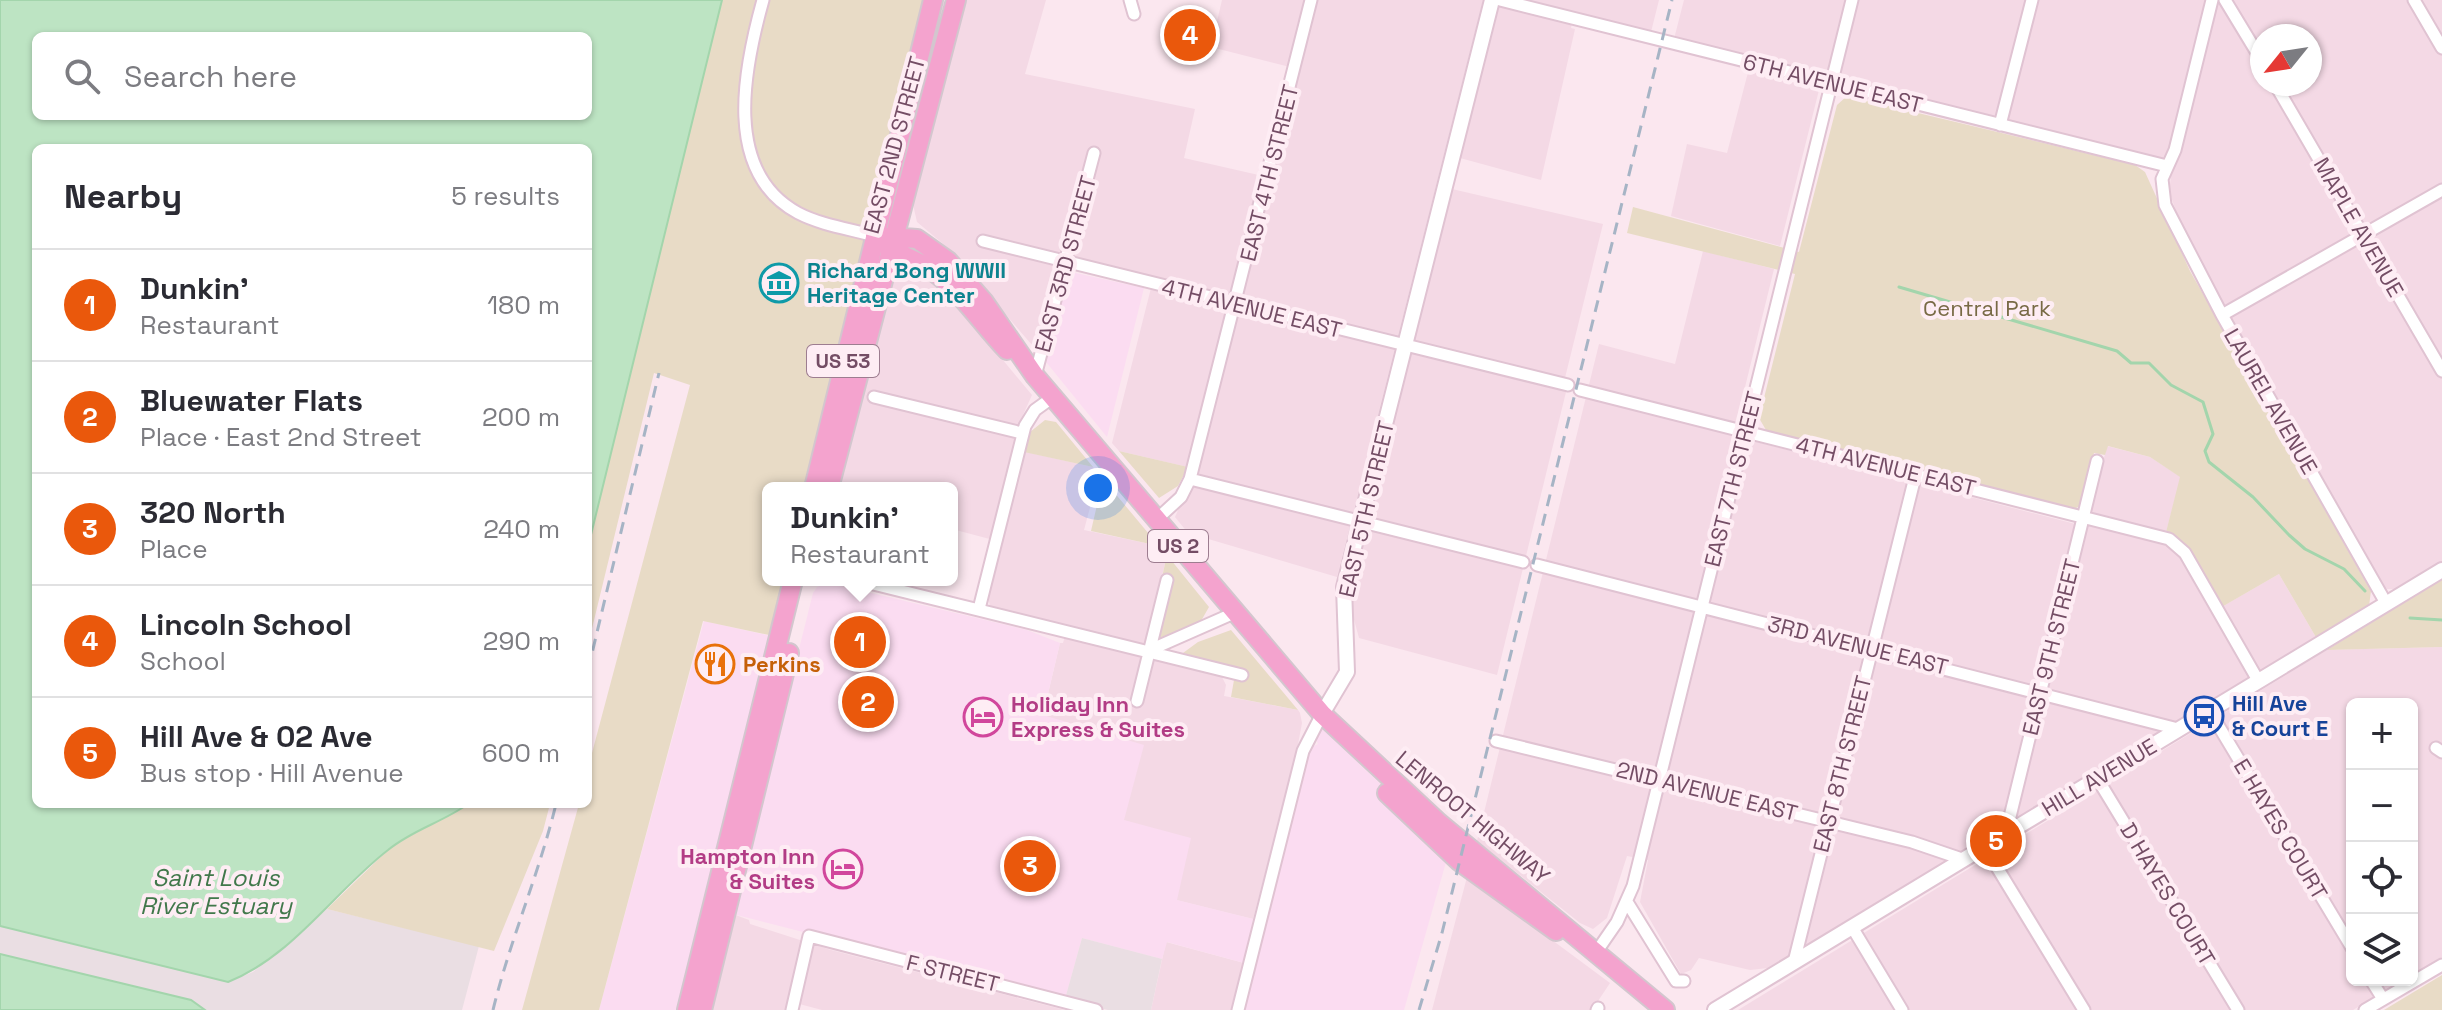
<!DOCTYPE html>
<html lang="en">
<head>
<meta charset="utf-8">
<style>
	:root { --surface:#fff; --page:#f7f7f7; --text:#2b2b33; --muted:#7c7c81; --line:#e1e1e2; --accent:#ea580c }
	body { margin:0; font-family:"Space Grotesk",sans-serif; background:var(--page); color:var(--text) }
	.controls { position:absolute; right:24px; bottom:24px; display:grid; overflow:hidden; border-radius:12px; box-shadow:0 2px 6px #0004 }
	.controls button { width:72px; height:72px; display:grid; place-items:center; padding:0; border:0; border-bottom:2px solid var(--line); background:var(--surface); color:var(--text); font:40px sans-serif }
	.compass { position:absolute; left:2250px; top:24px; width:72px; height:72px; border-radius:50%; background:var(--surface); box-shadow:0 2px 6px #0004; rotate:240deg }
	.you { position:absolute; left:1098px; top:488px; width:28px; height:28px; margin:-20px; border:6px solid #fff; border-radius:50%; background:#1a73e8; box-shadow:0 0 0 12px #1a73e833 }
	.badge { display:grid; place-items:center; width:52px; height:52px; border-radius:50%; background:var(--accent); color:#fff; font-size:26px; font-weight:700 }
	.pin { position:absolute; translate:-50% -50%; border:4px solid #fff; box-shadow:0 2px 8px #0006 }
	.popup { position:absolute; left:762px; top:482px; width:196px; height:104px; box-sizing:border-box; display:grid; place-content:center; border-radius:12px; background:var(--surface); filter:drop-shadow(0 2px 6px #0005); font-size:26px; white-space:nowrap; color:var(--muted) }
	.popup b { font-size:30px; color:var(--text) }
	.popup::after { content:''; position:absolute; left:50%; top:100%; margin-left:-16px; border:16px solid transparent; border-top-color:var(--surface) }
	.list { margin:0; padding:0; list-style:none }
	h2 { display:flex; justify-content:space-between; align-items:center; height:104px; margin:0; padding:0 32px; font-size:34px }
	h2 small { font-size:26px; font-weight:400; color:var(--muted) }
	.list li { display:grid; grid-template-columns:52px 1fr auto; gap:24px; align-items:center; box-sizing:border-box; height:112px; padding:0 32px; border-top:2px solid var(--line) }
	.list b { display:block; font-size:30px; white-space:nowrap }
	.list p { margin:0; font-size:26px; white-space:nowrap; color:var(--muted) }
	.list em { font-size:26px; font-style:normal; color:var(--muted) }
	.icon { flex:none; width:44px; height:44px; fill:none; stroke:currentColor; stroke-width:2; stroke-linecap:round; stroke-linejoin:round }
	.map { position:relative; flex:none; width:2442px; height:1010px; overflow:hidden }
	.search { position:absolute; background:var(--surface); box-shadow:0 2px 6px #0004; left:32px; top:32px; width:560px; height:88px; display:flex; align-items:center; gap:20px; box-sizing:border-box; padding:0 28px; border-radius:12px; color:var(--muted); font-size:30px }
	.panel { position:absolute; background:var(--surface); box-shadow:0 2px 6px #0004; left:32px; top:144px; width:560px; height:664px; border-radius:12px }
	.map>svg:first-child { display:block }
	.residential { fill:#f4d9e5; fill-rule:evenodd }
	.commercial { fill:#fbdcf1 }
	.industrial { fill:#eadee3 }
	.green { fill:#e8dbc6 }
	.water { fill:#bde4c3; stroke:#a3d5ac; stroke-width:2; fill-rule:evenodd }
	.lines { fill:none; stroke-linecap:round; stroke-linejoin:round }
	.stream { stroke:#a3d5ac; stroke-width:3 }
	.minor-casing { stroke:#e0c3d2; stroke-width:15 }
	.tertiary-casing { stroke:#e0c3d2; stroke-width:18 }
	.trunk-casing { stroke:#d3c6ce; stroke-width:22 }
	.minor { stroke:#fff; stroke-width:11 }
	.tertiary { stroke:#fff; stroke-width:14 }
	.trunk { stroke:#f4a3ce; stroke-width:18 }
	.rail { stroke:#a6b4c5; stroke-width:3; stroke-dasharray:12 8; stroke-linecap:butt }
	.labels { text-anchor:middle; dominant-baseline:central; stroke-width:8; stroke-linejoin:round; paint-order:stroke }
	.shield { fill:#feedf4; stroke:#9d7d90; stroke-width:2 }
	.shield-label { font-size:20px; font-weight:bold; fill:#744d65 }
	.street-label { font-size:22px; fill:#744d65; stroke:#feedf4 }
	.culture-label { font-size:22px; font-weight:bold; fill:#0d838f; stroke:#feedf4; text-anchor:start }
	.park-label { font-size:22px; fill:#786a45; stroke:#feedf4 }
	.food-label { font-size:22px; font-weight:bold; fill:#c56008; stroke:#feedf4; text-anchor:start }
	.transit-label { font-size:22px; font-weight:bold; fill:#164399; stroke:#feedf4; text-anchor:start }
	.hotel-label { font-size:22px; font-weight:bold; fill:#b23c85; stroke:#feedf4; text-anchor:start }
	.water-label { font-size:24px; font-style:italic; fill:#41784b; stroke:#feedf4 }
</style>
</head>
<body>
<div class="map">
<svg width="2442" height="1010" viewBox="0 0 2442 1010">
	<rect width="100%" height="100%" fill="#fbe7ef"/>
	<path class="residential" d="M963 0H1046L1025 74 1195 109 1184 158 1263 176 1290 67 1211 47 1222 0H1483L1337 577 1188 533 1175 517 1196 469 1119 451 1112 443 1153 280 1063 257 1042 334 1032 345 948 248 917 222 912 200Z
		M1501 0H1659L1651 32 1574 14 1571 28 1575 29 1541 180 1460 158Z
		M1684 0H2442V562L2396 589H2387L2381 584 2184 234 2169 191 2173 162 1823 74 1780 246 1671 216 1687 144 1727 153 1752 57 1674 39ZM2262 36H2310V84H2262Z
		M1452 189 1603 224 1562 390 1566 392 1497 675 1359 638 1352 612 1353 585Z
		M1703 251 1774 269 1733 436 2087 527 2107 446 2150 457 2181 477 2163 543 2179 556 2211 613 2279 574 2317 639 1768 968 1750 970 1699 958 1691 970 1681 974 1640 902 1648 860 1627 856 1607 918 1593 929 1580 923 1477 841 1599 344 1675 364Z
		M913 274 936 283 949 295 1032 395 1018 426 1013 449 1093 467 1099 474 1084 530 1159 546 1167 555 1143 657 1222 677 1226 685 1224 696 1298 710 1300 713 1302 723 1296 755 1253 919 1176 900 1124 820 1043 715 1060 643H1063L1068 626 990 606 988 597 1001 542 952 529V488H840L891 283Z
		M2442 647V957L2412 975V704H2352V980H2403L2353 1010H1738L2327 650Z
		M1467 877 1610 983 1592 1010H1432Z
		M733 914 749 920 750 924 831 950 1065 1010H822L788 1001 786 1010H709Z
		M1166 942 1244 963 1232 1010H1151Z"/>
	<path class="commercial" d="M1071 272 1144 288 1107 437 1046 362 1067 276Z
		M829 583 1027 630 1060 643 1043 715 1144 745 1124 820 1191 838 1177 900 1253 919 1244 963 1167 942 1162 959 1082 938 1065 999 733 914 813 593 817 587Z
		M704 621 780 638 687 1010H599Z
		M1322 714 1360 765 1450 848 1404 1010H1238L1303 751 1318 744 1312 729Z"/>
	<path class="industrial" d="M327 909 479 946 462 1010H0V926L228 982 253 972Z
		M1082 938 1162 959 1151 1010H1108L1065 999Z"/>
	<path class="green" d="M722 0H928L810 488H768V580H787L774 636 703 621 599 1010H522L579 804H588V768L690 385 654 373 588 645V547Z
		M1847 96 2135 165 2145 172 2190 271 2371 591 2369 606 2317 639 2279 574 2220 608 2180 540 2166 532 2180 477 2150 457 2108 446 2105 455 2094 453 2080 506 2074 509 1766 430 1759 418 1795 274 1627 233 1633 207 1799 252 1837 105Z
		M1045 420 1056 422 1093 467 1024 452 1030 432Z
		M1119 451 1188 467 1178 486 1159 498Z
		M1103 479 1159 546 1091 531Z
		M1167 555 1209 607 1201 621 1159 640 1171 581 1162 577Z
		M2442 578V647L2327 650Z
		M1231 630 1298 710 1231 697 1234 680 1243 681 1244 672 1183 653 1198 642Z
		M468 804H550L543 831 494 951 327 909 392 846Z
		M2442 975V1010H2384Z"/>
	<path class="water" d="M0 0H722L588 547V148H36V804H468C443 822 412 830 388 850 334 892 293 956 228 982L0 926ZM36 36H588V116H36Z
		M0 954 191 1000 205 1010H0Z"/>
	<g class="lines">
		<path class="stream" d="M1899 287 2117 351 2131 363H2149L2171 385 2203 402 2213 434 2205 451 2209 462 2253 497 2289 535 2305 549 2344 569 2365 591
			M2410 618 2442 620"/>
		<g class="minor-casing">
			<path id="minor" d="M763 0C744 68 722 172 798 213 821 225 850 229 875 236
				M1130 0 1134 14
				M1500 0 2167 166
				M2212 0 2175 150 2162 179 2165 205 2222 315 2386 603
				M2225 0 2262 61
				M2414 0 2442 48
				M2275 84 2442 371
				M2000 125 2032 0
				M983 241 1568 385
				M2222 315 2442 190
				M1035 376 1094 153
				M1580 390 2169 539 2185 553 2259 682
				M874 397 1022 433
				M1190 479 1523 562
				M1156 520 1181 497 1190 479 1311 0
				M1537 565 2178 729
				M857 580 1242 675
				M979 609 1025 426 1035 410 1053 397
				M1150 650 1234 613
				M1137 701 1167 580
				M2209 710 2352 948
				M1496 741 1912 842 1962 859
				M2436 748 2442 752
				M2097 778 2238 1010
				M2006 833 2097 461
				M1984 846 2084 1010
				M1627 902 1676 981H1684
				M1852 927 1902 1010
				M1597 951 1617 922 1633 886 1852 0
				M1794 962 1916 473
				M2371 980 2383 999
				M792 1010 809 936 1096 1010
				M1238 1010 1303 751 1322 714
				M1597 1010 1598 1008
				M2365 1010 2442 965"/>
		</g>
		<g class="tertiary-casing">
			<path id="tertiary" d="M1322 714 1347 672 1344 587 1492 0
				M1715 1010 2442 570"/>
		</g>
		<g class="trunk-casing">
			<path id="trunk" d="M875 236 917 239 948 261 984 302 1035 376 1322 714 1439 823 1665 1010
				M883 243C898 256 917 259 933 271 962 292 982 324 1007 350
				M814 488 933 0
				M829 488 956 0
				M1387 793 1459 861 1556 931
				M687 1010 793 580
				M702 1010 789 653"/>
		</g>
		<use href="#minor" class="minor"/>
		<use href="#tertiary" class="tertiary"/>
		<use href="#trunk" class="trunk"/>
		<path class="rail" d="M588 670 659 373
			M493 1010C510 940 539 874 556 804
			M1419 1010 1442 933 1672 0"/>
	</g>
	<defs>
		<g id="museum-ring" transform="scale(2)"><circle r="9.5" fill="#feedf4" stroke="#0f9aa8" stroke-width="1.5"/><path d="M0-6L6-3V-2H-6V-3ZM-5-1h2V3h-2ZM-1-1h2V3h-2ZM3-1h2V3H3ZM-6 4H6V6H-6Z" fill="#0f9aa8"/></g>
		<g id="restaurant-ring" transform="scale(2)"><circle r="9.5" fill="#feedf4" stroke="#e8710a" stroke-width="1.5"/><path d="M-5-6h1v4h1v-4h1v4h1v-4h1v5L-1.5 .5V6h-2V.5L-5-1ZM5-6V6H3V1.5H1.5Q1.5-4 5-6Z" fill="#e8710a"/></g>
		<g id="bus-ring" transform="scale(2)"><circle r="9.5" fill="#feedf4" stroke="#1a4fb4" stroke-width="1.5"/><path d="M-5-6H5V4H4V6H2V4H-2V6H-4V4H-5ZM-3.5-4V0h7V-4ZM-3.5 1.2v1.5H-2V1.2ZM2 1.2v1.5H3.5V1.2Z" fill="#1a4fb4"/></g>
		<g id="hotel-ring" transform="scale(2)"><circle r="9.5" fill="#feedf4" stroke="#d1479c" stroke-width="1.5"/><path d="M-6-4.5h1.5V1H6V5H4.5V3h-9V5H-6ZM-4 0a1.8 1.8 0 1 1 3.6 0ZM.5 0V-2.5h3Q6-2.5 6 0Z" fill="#d1479c"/></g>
	</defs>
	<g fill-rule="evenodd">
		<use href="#museum-ring" x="779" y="283"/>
		<use href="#restaurant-ring" x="715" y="664"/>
		<use href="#bus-ring" x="2204" y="716"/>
		<use href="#hotel-ring" x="983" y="717"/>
		<use href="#hotel-ring" x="843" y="869"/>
	</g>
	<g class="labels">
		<g class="shield">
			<rect x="807" y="345" width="72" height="32" rx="6"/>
			<rect x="1148" y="530" width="60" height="32" rx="6"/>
		</g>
		<g class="shield-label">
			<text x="843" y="361">US 53</text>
			<text x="1178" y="546">US 2</text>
		</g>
		<g class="street-label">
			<text transform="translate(1833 83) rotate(14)">6TH AVENUE EAST</text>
			<text transform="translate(894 145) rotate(-75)">EAST 2ND STREET</text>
			<text transform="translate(1269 173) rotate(-76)">EAST 4TH STREET</text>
			<text transform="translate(2359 227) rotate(60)">MAPLE AVENUE</text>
			<text transform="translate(1065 264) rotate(-75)">EAST 3RD STREET</text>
			<text transform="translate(1252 308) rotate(14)">4TH AVENUE EAST</text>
			<text transform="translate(2271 401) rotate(60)">LAUREL AVENUE</text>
			<text transform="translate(1886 466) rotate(14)">4TH AVENUE EAST</text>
			<text transform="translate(1733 479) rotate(-76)">EAST 7TH STREET</text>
			<text transform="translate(1366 509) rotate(-77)">EAST 5TH STREET</text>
			<text transform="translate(1858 645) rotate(14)">3RD AVENUE EAST</text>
			<text transform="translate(2051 647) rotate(-76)">EAST 9TH STREET</text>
			<text transform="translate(1842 764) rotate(-76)">EAST 8TH STREET</text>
			<text transform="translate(2099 777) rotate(-31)">HILL AVENUE</text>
			<text transform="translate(1707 791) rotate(14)">2ND AVENUE EAST</text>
			<text transform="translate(1473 817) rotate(40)">LENROOT HIGHWAY</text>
			<text transform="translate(2281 829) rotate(59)">E HAYES COURT</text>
			<text transform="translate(2168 894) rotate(59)">D HAYES COURT</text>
			<text transform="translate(953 973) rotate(14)">F STREET</text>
		</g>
		<g class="culture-label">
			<text x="807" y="270">Richard Bong WWII<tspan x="807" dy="25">Heritage Center</tspan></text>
		</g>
		<g class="park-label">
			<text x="1987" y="308">Central Park</text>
		</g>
		<g class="food-label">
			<text x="743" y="664">Perkins</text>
		</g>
		<g class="transit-label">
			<text x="2232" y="703">Hill Ave<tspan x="2232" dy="25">&amp; Court E</tspan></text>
		</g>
		<g class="hotel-label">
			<text x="1011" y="704">Holiday Inn<tspan x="1011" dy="25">Express &amp; Suites</tspan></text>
			<text x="815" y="856" text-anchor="end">Hampton Inn<tspan x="815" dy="25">&amp; Suites</tspan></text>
		</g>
		<g class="water-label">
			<text x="216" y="877">Saint Louis<tspan x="216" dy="28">River Estuary</tspan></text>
		</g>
	</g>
</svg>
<div class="controls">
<button>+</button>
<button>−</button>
<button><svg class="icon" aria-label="locate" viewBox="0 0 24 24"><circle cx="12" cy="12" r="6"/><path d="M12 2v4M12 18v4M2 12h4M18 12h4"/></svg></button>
<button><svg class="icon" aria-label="layers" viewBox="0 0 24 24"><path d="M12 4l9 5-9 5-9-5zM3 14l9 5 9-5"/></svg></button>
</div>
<svg class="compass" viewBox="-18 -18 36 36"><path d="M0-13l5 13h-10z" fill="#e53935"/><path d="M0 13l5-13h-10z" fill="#7c7c81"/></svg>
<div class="you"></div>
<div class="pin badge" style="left:860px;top:642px">1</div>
<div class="popup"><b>Dunkin'</b>Restaurant</div>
<div class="pin badge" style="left:868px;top:702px">2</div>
<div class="pin badge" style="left:1030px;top:866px">3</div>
<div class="pin badge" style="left:1190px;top:35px">4</div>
<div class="pin badge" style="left:1996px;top:841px">5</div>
<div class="search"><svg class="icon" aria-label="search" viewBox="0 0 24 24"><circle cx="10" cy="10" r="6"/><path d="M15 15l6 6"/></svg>Search here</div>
<section class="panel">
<h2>Nearby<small>5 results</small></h2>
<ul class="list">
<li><span class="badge">1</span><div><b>Dunkin'</b><p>Restaurant</p></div><em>180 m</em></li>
<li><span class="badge">2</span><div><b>Bluewater Flats</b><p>Place · East 2nd Street</p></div><em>200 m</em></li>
<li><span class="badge">3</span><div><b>320 North</b><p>Place</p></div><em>240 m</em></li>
<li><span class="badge">4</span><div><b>Lincoln School</b><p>School</p></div><em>290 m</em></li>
<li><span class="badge">5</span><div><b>Hill Ave &amp; 02 Ave</b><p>Bus stop · Hill Avenue</p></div><em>600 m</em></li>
</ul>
</section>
</div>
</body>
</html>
